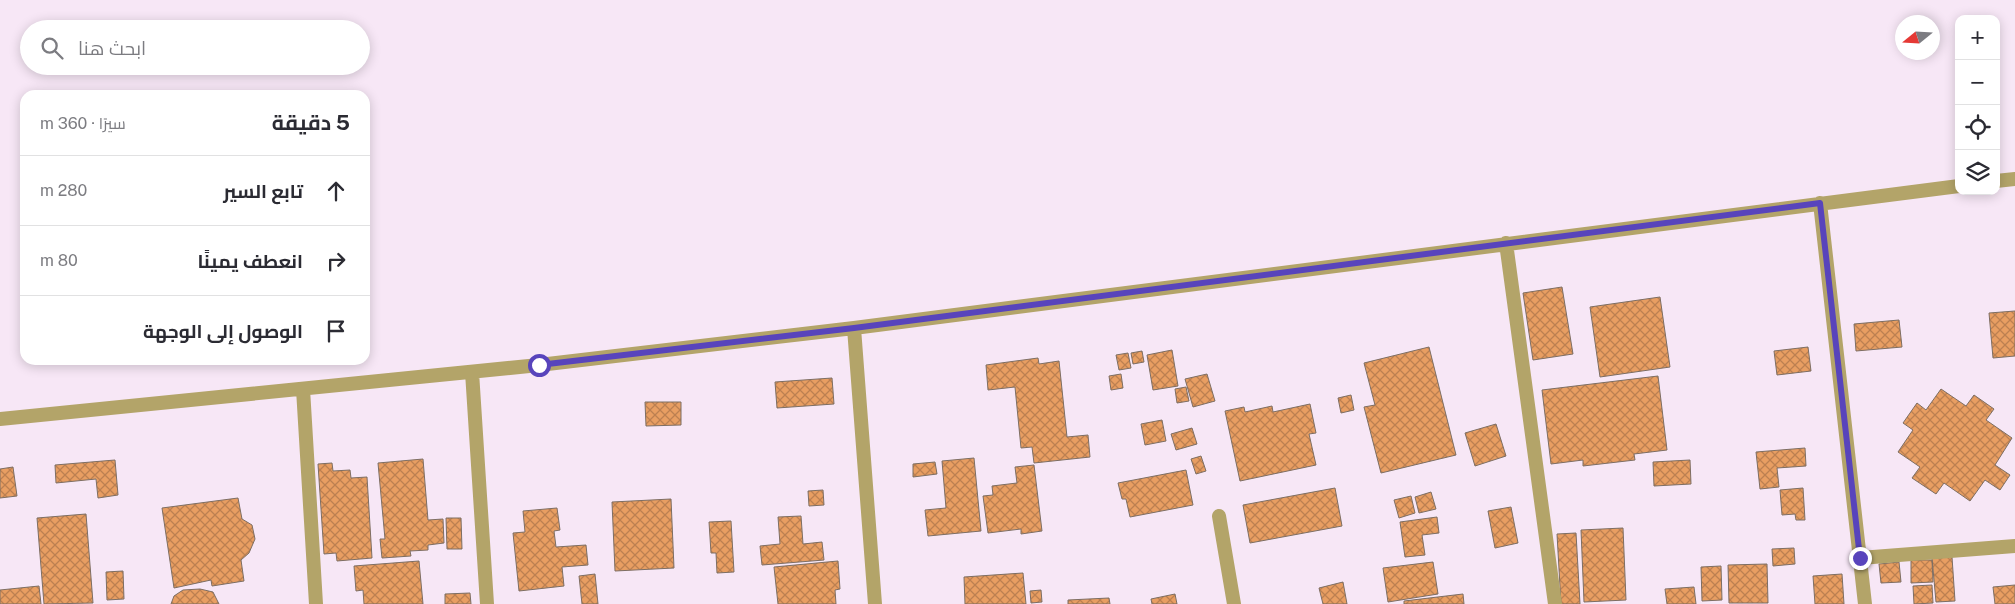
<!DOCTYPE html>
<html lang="ar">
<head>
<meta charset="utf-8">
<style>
	:root { --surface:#fff; --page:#f7f7f7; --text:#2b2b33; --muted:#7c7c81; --line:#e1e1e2 }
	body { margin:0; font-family:"Public Sans",Cairo,sans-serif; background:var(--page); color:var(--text); direction:rtl }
	.controls { position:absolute; right:15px; top:15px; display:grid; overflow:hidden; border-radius:10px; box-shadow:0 2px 12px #0003 }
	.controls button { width:45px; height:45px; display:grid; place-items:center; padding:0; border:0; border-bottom:1px solid var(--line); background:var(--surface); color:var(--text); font:25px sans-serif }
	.compass { position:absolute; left:1895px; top:15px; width:45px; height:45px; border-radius:50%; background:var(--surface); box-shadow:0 2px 12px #0003; rotate:252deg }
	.stop { position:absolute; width:15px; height:15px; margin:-11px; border:4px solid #5844bc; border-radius:50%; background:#fff }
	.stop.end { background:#5844bc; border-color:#fff; box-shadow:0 1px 5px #0008 }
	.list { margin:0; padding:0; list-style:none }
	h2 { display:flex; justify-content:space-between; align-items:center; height:65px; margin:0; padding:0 20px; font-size:21px }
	h2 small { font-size:16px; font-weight:400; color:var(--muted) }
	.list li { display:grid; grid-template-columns:32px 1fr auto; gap:15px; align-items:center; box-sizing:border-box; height:70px; padding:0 20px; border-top:1px solid var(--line) }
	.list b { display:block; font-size:19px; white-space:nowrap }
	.list em { font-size:16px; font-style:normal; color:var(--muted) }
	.icon { flex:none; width:28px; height:28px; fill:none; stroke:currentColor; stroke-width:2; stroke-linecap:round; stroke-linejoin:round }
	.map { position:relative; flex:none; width:2015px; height:604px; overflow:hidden; direction:ltr }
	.search { position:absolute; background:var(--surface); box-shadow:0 2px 12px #0003; left:20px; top:20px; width:350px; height:55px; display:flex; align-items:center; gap:12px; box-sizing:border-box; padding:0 18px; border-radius:28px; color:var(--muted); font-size:19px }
	.panel { position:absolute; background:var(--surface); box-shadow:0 2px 12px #0003; left:20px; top:90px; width:350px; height:275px; border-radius:15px; direction:rtl }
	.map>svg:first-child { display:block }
	.building { fill:url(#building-cross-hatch); stroke:#7d6e63 }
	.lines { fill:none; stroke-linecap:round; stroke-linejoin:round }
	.minor { stroke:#b3a469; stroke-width:14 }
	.route { stroke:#5844bc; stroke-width:6 }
</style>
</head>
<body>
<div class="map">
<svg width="2015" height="604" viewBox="0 0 2015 604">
	<defs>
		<pattern id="building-cross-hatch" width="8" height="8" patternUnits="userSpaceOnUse" patternTransform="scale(1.25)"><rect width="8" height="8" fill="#e89e62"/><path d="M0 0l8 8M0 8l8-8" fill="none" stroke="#bc8051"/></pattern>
	</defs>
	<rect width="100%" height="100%" fill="#f7e7f6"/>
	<path class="building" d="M1562 287 1573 354 1533 360 1523 293Z
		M1660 297 1670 367 1600 377 1590 307Z
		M2015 311V356L1993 358 1989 313Z
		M1899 320 1902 347 1856 351 1854 324Z
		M1429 347 1456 455 1381 473 1364 407 1375 405 1364 363Z
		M1808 347 1811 371 1777 375 1774 351Z
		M1172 350 1178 386 1153 390 1147 355Z
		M1142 351 1144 362 1133 364 1131 353Z
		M1128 353 1131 368 1119 370 1116 355Z
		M1038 358 1039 364 1059 361 1067 437 1088 435 1090 457 1034 463 1032 447 1021 448 1015 387 988 390 986 365Z
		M1121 374 1123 388 1111 390 1109 376Z
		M1207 374 1215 401 1193 407 1185 379Z
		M1658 376 1667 450 1634 454 1635 460 1583 466V460L1551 464 1542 390Z
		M832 378 834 404 777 408 775 382Z
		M1186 387 1189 401 1177 403 1175 389Z
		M1941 389 1966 406 1974 395 1994 409 1986 420 2012 438 1995 465 2010 475 2000 490 1985 480 1970 501 1944 483 1936 494 1912 478 1920 467 1898 452 1913 430 1903 423 1917 403 1926 410Z
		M1351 395 1354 410 1341 413 1338 398Z
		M645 402H681V425L646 426Z
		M1310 404 1316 433 1309 434 1316 465 1240 481 1225 411 1244 407 1245 412 1272 406 1273 412Z
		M1162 420 1166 441 1145 445 1141 424Z
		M1496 424 1506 456 1475 466 1465 433Z
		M1192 428 1197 444 1176 450 1171 434Z
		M1805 448 1806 466 1777 468 1779 487 1760 489 1756 452Z
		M1201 456 1206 471 1196 474 1191 459Z
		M974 458 981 531 928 536 925 510 946 508 942 461Z
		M423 459 428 520 443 519 444 543 428 545V550L410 551 411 556 382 558 380 539H385L378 463Z
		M115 460 118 495 98 498 96 479 56 483 55 465Z
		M1690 460 1691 484 1654 486 1653 462Z
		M935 462 937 474 913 477V464Z
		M332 463 333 471 350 470 351 478 367 477 372 558 337 561 336 553 324 554 318 464Z
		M1034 465 1042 531 1021 534V529L988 533 983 496 993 495 992 486 1017 483 1015 467Z
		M13 467 17 496 0 498V469Z
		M1186 470 1193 505 1130 517 1126 499H1122L1118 483Z
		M1335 488 1342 526 1250 543 1243 505Z
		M1803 488 1805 520H1796L1795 514 1782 515 1780 490Z
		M823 490 824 505 809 506 808 491Z
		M1431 492 1436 509 1419 513 1415 497Z
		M1411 496 1415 513 1399 518 1394 500Z
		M238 498 242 519 252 525 255 539 249 553 241 560 244 581 212 586 211 580 174 588 162 508Z
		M671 499 674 568 615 571 612 502Z
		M1511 507 1518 543 1495 548 1488 511Z
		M557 508 560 530 554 531 556 547 586 545 588 565 562 567 564 586 519 591 513 533 525 532 523 511Z
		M86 514 93 603 44 604 37 518Z
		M801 516 803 544 822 542 824 560 762 565 760 546 780 544 778 517Z
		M1437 517 1439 533 1422 535 1425 555 1405 557 1400 522Z
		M446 518H461L462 549H447Z
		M731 521 734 572 717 573 716 553H711L709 522Z
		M1623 528 1626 600 1584 602 1581 530Z
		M1576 533 1580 604H1561L1557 534Z
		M1794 548 1795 564 1773 566 1772 549Z
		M1952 557 1955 601 1936 602 1932 558Z
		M1911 560H1932L1933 582 1911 583Z
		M419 561 423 604H364L363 590 356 591 354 566Z
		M838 561 840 589 835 590 836 604H778L774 567Z
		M1433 562 1438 594 1388 602 1383 568Z
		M1899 562 1901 582 1881 583 1879 564Z
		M1767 564 1768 603H1729L1728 565Z
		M1721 566 1722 600 1702 601 1701 567Z
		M123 571 124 599 107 600 106 572Z
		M1023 573 1026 604H965L964 577Z
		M595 574 598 604H582L579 576Z
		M1842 574 1844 604H1815L1813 576Z
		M1343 582 1347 604H1323L1319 588Z
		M1932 585 1933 603 1914 604 1913 586Z
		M2015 585V604H1995L1993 587Z
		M39 586 41 604H0V590Z
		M1694 587 1696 604H1667L1665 589Z
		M200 589 213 592 219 604H171L174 596 183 590Z
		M1041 590 1042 602 1031 603 1030 591Z
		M470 593 471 604H445V594Z
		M1175 594 1177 604H1152L1151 599Z
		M1463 594 1464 604H1404V601Z
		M1109 598 1110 604H1068V600Z"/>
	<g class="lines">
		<path class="minor" d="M1996 181 2015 179
			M1820 203 1865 604
			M1506 243 1555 604
			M854 328 875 604
			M472 372 487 604
			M303 389 316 604
			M0 419 539 365 854 328 1959 186
			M1219 516 1234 604
			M1860 558 2015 546"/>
	</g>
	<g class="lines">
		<path class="route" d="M539 365 854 328 1820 203 1860 558"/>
	</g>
</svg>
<div class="controls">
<button>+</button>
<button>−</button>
<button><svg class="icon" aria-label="locate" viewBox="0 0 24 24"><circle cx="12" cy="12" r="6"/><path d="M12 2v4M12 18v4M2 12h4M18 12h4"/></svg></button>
<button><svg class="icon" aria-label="layers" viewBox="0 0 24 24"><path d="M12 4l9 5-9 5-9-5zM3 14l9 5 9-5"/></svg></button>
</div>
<svg class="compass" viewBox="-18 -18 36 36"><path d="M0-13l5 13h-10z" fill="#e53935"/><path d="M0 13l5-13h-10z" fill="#7c7c81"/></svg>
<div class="stop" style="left:539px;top:365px"></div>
<div class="stop end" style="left:1860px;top:558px"></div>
<div class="search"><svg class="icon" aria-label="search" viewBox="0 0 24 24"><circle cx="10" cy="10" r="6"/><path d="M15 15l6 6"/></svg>ابحث هنا</div>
<section class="panel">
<h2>5 دقيقة<small>سيرًا · 360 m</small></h2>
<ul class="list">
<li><svg class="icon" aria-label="ahead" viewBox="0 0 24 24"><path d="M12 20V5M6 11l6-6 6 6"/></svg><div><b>تابع السير</b></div><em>280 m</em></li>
<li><svg class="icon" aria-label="right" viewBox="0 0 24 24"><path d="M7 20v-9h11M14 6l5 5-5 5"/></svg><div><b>انعطف يمينًا</b></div><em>80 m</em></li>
<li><svg class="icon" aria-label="arrive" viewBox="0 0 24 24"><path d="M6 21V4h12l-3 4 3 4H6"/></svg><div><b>الوصول إلى الوجهة</b></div></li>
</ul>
</section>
</div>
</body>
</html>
